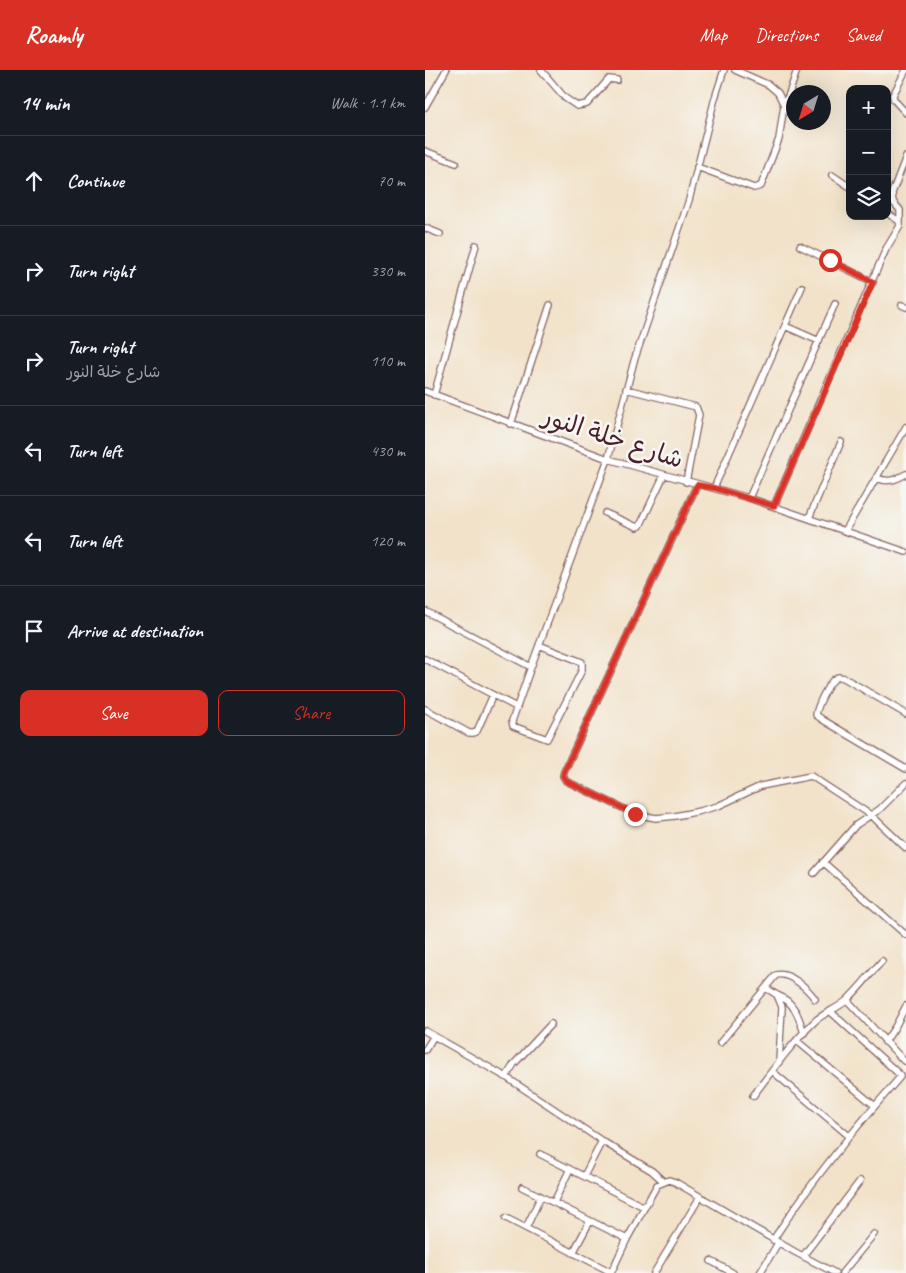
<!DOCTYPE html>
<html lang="en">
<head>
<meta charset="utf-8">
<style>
	:root { --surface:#171b24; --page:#20242c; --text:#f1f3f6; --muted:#9ea1a6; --line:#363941; --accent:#d93025 }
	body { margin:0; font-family:Caveat,"Playpen Sans Arabic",sans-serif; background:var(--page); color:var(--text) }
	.controls { position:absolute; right:15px; top:15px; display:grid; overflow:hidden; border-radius:10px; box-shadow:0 5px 20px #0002 }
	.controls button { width:45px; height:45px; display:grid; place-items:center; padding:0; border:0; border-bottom:1px solid var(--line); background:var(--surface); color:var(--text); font:25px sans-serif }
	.compass { position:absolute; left:361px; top:15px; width:45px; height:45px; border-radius:50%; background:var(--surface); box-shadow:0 5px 20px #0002; rotate:218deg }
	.stop { position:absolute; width:15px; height:15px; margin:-11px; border:4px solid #d93025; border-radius:50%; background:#fff }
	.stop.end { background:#d93025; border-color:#fff; box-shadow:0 1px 5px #0008 }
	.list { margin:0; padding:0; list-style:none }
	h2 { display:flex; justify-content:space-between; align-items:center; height:65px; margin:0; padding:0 20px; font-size:21px }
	h2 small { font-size:16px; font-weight:400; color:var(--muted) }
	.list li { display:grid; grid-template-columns:32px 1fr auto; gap:15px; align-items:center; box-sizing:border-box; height:90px; padding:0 20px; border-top:1px solid var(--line) }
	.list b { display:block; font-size:19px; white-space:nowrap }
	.list p { margin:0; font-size:16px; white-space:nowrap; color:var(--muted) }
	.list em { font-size:16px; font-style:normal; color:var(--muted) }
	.actions { display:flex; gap:10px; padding:15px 20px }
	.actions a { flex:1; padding:11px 0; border:1px solid var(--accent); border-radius:10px; text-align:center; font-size:18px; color:var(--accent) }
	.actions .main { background:var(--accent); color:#fff }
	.icon { flex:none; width:28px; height:28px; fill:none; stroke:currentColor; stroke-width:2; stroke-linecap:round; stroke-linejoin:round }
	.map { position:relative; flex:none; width:481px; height:1203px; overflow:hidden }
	header { display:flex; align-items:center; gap:30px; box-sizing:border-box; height:70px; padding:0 25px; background:var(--accent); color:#fff }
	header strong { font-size:24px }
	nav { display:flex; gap:28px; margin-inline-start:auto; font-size:18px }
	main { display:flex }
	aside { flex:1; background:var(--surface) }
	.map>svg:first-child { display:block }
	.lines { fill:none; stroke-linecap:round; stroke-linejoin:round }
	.minor-casing { stroke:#856362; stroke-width:8 }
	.minor { stroke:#fff; stroke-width:5.5 }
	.route { stroke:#d93025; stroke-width:6 }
	.labels { text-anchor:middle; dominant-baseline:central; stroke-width:5; stroke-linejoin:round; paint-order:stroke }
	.street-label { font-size:25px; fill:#4a1f2b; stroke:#f6f6f2 }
</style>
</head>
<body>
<header>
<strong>Roamly</strong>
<nav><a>Map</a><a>Directions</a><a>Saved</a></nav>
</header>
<main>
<aside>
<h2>14 min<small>Walk · 1.1 km</small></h2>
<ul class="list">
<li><svg class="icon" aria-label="ahead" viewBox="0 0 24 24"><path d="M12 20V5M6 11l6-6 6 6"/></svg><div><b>Continue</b></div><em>70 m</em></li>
<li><svg class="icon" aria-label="right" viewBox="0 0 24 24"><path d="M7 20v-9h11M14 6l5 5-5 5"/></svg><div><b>Turn right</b></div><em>330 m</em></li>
<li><svg class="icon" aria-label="right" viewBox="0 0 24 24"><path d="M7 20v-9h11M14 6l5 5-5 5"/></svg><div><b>Turn right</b><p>شارع خلة النور</p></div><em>110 m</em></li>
<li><svg class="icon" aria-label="left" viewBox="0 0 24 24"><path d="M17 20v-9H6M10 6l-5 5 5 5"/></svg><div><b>Turn left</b></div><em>430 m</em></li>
<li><svg class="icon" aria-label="left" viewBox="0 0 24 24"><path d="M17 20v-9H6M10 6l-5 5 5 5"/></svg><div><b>Turn left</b></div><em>120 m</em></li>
<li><svg class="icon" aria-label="arrive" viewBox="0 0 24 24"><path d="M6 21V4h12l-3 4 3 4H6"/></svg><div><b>Arrive at destination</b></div></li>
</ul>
<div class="actions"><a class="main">Save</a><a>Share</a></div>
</aside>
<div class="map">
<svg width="481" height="1203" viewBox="0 0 481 1203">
	<rect width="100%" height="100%" fill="#f6f6f2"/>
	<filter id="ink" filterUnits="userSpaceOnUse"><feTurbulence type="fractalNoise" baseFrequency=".02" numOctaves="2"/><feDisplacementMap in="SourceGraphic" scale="10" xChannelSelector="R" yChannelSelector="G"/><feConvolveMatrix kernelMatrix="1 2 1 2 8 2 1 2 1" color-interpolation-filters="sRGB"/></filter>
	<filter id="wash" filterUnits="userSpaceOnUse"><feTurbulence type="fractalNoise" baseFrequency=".0096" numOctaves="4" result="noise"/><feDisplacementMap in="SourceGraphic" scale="20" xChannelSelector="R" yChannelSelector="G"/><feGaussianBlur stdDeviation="1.12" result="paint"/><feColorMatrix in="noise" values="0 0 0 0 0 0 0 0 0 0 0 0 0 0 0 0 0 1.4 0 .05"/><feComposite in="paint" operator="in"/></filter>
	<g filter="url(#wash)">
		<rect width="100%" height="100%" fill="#f2e2c9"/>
	</g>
	<g filter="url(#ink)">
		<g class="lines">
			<g class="minor-casing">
				<path id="minor" d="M116 0 140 28 152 36 162 34 184 9 192 10
					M310 0 344 15 353 23 359 35
					M481 0 468 25 469 30 481 43
					M368 25 364 24 372 0
					M0 37 21 0
					M398 39H399
					M0 81 31 93
					M272 97 329 118 336 116 354 69 359 35 364 24
					M407 105 425 117
					M475 153V140L468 132 467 123 481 87
					M0 158 15 164
					M375 176 448 212
					M477 235 481 237
					M360 256 394 271
					M201 319 271 337 274 345 261 412
					M0 321 183 389 324 428 481 482
					M9 325 51 175
					M86 354 125 235
					M452 408C463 413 470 410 481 404
					M272 415 139 702 138 706 141 711 210 744 231 748 250 746 275 741 293 736 336 716 386 706 446 745 481 778
					M289 418 377 217
					M324 428 410 234
					M349 436 461 179 475 156 474 151 462 143
					M180 443 212 457 215 456 239 405
					M384 448 416 372
					M420 461 481 357
					M0 541 106 597
					M114 575 157 592V600L122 669 88 656 87 651 106 597 183 389 209 291 264 130 290 28 299 0
					M0 589 91 637
					M0 639 44 663H49L52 661 68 625
					M481 644 419 608C415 607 413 606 411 608 403 612 392 637 391 645L398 650 481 699
					M398 792 481 865
					M389 803 431 755 455 739 481 713
					M341 918 352 925 357 937 354 992
					M352 925C369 931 374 947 379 963
					M422 930 479 991
					M406 942 475 1005V1007L450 1036
					M0 961 81 1007 177 1071 227 1101 238 1111
					M460 972 470 957 481 936
					M295 973 351 905C364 901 383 919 390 929
					M0 980 9 966
					M347 1001 424 1066
					M81 1007 89 994 126 954
					M328 1026C347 1001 366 974 389 952 398 943 410 940 421 931 434 919 445 904 457 891
					M115 1084 219 1137
					M159 1106 177 1071
					M97 1117 202 1169
					M129 1132 145 1099
					M81 1148 186 1202
					M101 1158 116 1126
					M348 1170C379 1122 413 1079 450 1036L372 971
					M148 1183 165 1151
					M378 1186 435 1111
					M286 1191 308 1203
					M186 1203 202 1169 232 1115 244 1110 250 1112 370 1182 410 1203
					M229 1203 275 1127
					M335 1203 353 1173
					M417 1203 449 1164"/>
			</g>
			<use href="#minor" class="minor"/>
		</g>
	</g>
	<g class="lines" filter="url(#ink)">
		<path class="route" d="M210 744 141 711 138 706 139 702 272 415 289 418 349 436 448 212 405 190"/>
	</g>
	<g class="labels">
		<g class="street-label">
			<text transform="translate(188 368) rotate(18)">شارع خلة النور</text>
		</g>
	</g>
</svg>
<div class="controls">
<button>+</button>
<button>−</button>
<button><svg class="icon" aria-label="layers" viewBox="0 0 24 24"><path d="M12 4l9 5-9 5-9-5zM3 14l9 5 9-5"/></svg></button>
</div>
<svg class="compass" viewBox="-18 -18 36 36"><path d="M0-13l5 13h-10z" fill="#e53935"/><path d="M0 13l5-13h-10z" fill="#9ea1a6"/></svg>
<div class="stop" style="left:405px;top:190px"></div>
<div class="stop end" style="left:210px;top:744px"></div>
</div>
</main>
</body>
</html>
